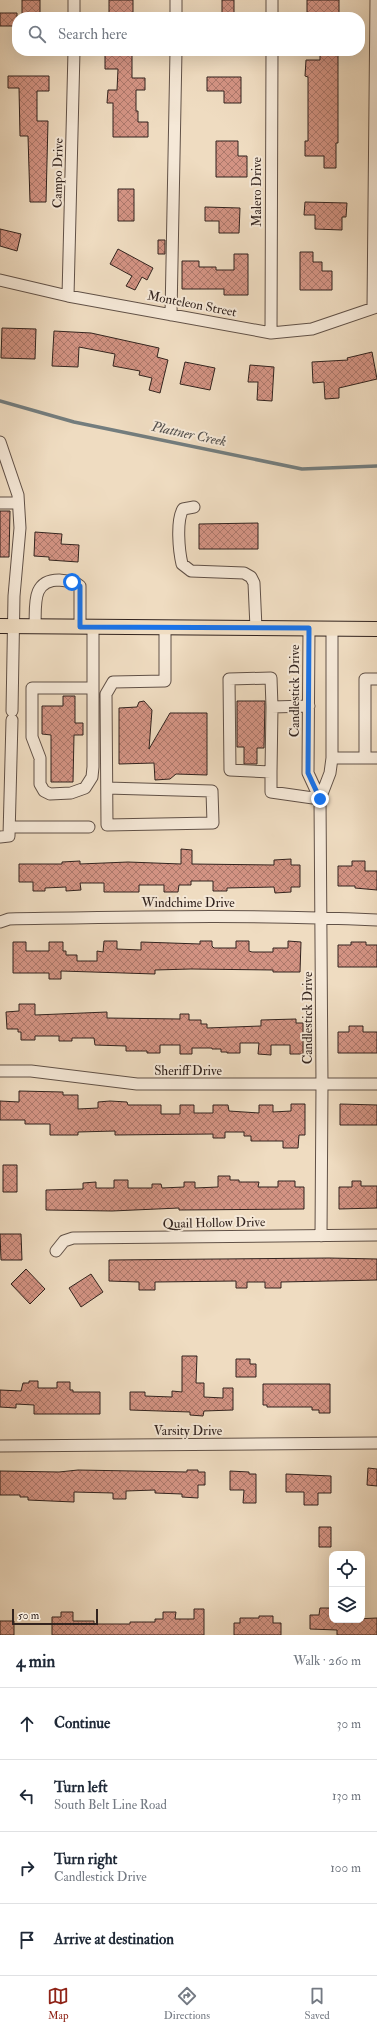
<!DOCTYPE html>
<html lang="en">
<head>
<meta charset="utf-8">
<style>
	:root { --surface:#fff; --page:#f2f2f3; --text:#1f2937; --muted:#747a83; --line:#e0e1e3; --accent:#8f2418 }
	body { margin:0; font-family:"IM FELL Double Pica",serif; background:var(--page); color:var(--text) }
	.controls { position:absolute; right:12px; bottom:12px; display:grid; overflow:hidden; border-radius:8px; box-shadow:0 4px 16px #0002 }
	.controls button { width:36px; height:36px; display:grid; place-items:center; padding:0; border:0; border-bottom:1px solid var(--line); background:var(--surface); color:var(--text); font:20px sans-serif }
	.scale { position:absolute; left:12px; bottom:10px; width:86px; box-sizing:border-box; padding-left:4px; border:2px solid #32231e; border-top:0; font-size:11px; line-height:14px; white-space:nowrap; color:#32231e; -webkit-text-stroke:3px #f5e8d7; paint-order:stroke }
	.stop { position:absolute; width:12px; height:12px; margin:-9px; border:3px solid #1a73e8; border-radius:50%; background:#fff }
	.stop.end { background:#1a73e8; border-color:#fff; box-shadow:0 1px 4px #0008 }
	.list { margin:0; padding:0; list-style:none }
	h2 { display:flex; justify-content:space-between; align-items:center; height:52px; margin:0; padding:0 16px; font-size:17px }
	h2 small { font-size:13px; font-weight:400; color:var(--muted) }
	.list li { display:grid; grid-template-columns:26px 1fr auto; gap:12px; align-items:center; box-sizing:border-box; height:72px; padding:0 16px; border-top:1px solid var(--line) }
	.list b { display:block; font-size:15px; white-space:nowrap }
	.list p { margin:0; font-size:13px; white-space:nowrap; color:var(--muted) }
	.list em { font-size:13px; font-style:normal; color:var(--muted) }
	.icon { flex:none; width:22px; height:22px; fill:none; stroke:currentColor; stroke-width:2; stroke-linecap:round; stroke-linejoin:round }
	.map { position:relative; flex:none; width:377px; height:1635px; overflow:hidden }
	.search { position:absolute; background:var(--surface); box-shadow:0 4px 16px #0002; left:12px; right:12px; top:12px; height:44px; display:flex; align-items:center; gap:10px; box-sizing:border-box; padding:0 14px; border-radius:16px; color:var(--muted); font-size:15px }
	.sheet { height:340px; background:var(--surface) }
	nav { display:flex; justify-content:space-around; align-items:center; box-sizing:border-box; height:56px; border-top:1px solid var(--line); background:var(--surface); font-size:11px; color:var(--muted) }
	nav a { display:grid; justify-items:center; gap:2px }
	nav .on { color:var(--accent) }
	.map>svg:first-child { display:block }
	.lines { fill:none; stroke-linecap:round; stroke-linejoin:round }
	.stream { stroke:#737d7e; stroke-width:3.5 }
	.building { fill:url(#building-cross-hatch); stroke:#32231e }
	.minor-casing { stroke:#615147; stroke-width:13 }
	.major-casing { stroke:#32231e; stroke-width:16 }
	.minor { stroke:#f5e8d7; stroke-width:11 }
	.major { stroke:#efdcc1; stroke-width:14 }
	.route { stroke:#1a73e8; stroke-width:5 }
	.labels { text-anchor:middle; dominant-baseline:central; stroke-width:4; stroke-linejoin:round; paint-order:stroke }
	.street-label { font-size:13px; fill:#32231e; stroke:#f5e8d7 }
	.water-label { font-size:14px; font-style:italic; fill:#53504e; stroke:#f5e8d7 }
</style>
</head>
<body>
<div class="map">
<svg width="377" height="1635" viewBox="0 0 377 1635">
	<defs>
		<pattern id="building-cross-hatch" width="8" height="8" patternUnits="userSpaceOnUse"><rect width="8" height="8" fill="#d39383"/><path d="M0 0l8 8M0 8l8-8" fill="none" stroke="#ac786b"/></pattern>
	</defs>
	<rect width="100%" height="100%" fill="#efdcc1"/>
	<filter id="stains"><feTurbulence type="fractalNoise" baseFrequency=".005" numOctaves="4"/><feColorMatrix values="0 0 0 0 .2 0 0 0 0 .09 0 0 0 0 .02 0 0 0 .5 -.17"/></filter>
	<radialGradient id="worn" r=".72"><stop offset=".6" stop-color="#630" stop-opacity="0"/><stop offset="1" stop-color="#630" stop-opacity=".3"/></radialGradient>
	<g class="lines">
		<path class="stream" d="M0 401 74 422 302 469 377 466"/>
	</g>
	<path class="building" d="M22 0H40V17H22Z
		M109 0H133V17H109Z
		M222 0H234V17H222Z
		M307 0H339V17H307Z
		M0 13H17V26H0Z
		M112 51H132V78H145V90H136V111H138V122H148V137H113V103H107L108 90H117L118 69H105V55H112Z
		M320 51H338V143H336V168H324V156H305V141H308V77L305 76 306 60H320Z
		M8 76H49V91H37V121H48L46 202H30L28 136H20L19 88H8Z
		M207 77H241V103H224V91H207Z
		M216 141H238V156H247V177H216Z
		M118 189H134V221H118Z
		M305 202 347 203 346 217H342V230L315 229V215H304Z
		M205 207 240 208 239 233H219V221H205Z
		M0 229 21 234 17 251 0 246Z
		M158 240H165V254H158Z
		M118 249 153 268 147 280 142 277 135 290 126 286 132 276 110 264Z
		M300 252H313V262H322V271H332V290H300Z
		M234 254H248V295H224V289H182V261H199V267H216V270H234Z
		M2 328 36 329 35 359 1 358Z
		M54 331 91 333 159 348 157 357 168 360 160 393 149 390 152 378 139 375 140 371 113 366 115 354 79 347 78 367 52 366Z
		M372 352 377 379 339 388V398L325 399 324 382 313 383 312 362 348 360 347 358Z
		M185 362 215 368 210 390 180 384Z
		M250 365 274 367 272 401 257 400 258 382H248Z
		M0 511H10L9 557H0Z
		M258 523V549H199V524Z
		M35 532 62 534 61 544 79 545 78 562 49 560V557L34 556Z
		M63 696H75V723H83V735H74L73 782H51V735L42 734V706H63Z
		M144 701 152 710 149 749 170 713H207V775L176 774 170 779 155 780 154 763 119 764V708L137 707 139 702Z
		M237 701H265L264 748H257V764H244V747H237Z
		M181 849 192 850V864L274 865V860L291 859V865H300V887H291V892L275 893 274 887 227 888V891H213V881H191V885H179L178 892H164V885H139V892H104V883H80L81 890 66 891V887L45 888V891H33V882H19V864H62V862L80 861V864L128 862 181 864Z
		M352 861H365V871H377V890L355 888V886H338V866H352Z
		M104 941H117V949L141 950V942L200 944V941H212V946L214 948H236V941H249V951L252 952H273V948H288V941L301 942 300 972H273V970L191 969 155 970V974L61 971V979H49V973H13V942H26V951H49V942H63V951H66V955H77V961H97V951L103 952Z
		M351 942H366V945H377V967H338V945H351Z
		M19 1004H35V1015L107 1012V1018L180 1019V1014H189V1020H201V1024H207V1028L261 1026V1020L296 1019V1023H303V1054H290V1045H271V1055L258 1054 259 1043H240V1053H227V1052H221V1049H212V1048H192V1054H180V1045H160V1053H147V1051H126V1046L95 1045 94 1038H72V1041H59V1036H35V1040H21V1032H18V1029H7L6 1012 19 1011Z
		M349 1026H363V1032H377V1053H338V1032H349Z
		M19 1091 63 1092V1095H78V1109L98 1108V1102L110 1101 127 1102 128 1105H161V1114H180V1105H194V1113H213V1105H228L229 1111 259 1113V1105H273V1112L291 1111V1104H305V1135H299L298 1148H283V1141H251V1136H244V1132H225V1138H213V1134L115 1135V1131L78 1132V1135H50V1124H25V1120H0V1101L19 1102Z
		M340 1104 377 1105V1125H340Z
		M3 1165H17V1192H3Z
		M218 1176H230V1180H239V1182H259L258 1187H278V1181H295V1187H304V1209L179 1210V1208L112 1211 46 1210V1190L83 1189V1183L96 1182V1188H114V1180H128V1188H152V1184H161L162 1188 184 1187V1182H195V1188L218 1187Z
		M352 1181H361V1186H377V1208L339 1209V1187H352Z
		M0 1234H21L22 1260H1Z
		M329 1258 377 1259V1280L281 1282V1288H265V1282H247V1288H236V1281L155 1282V1290H139V1282L109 1281V1260Z
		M26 1269 45 1289 30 1304 11 1284Z
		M91 1274 103 1292 81 1307 69 1288Z
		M182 1356H197L196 1383H204V1397L223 1398V1388H233V1410L204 1411 203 1416 190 1415V1412L130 1410V1392H145V1396L172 1397V1391L182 1392Z
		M236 1359H250V1364H256V1377H236Z
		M29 1381H38V1388H57V1382H70V1390H73V1392H100V1414H34V1405L16 1404V1408L0 1407V1390L21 1391 23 1383H29Z
		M263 1384H330V1413H319V1410H312V1407H267V1405H263Z
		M368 1468 377 1469V1486L367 1485Z
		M78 1470 187 1472V1470H198V1472H205V1485H198V1498L182 1497V1494L155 1493V1490L126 1491V1499H113V1493L74 1492V1502L28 1500V1497H20V1495H0V1471L59 1472Z
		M230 1471 249 1472V1474H256V1503H243L244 1490H230Z
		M286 1474 331 1476V1493H318V1505H304V1492H286Z
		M319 1527H331V1547H319Z
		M320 1608H332V1620L377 1618V1635H337V1630L310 1629V1615H319Z
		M194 1609H204V1635H52V1617H61V1612H73V1621H94V1624H130V1622H155V1619H163V1612H176L175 1619H194Z
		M259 1616H273V1623H281V1635H234V1623H240V1618H259Z
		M0 1621H14V1635H0Z"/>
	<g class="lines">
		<g class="minor-casing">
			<path id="minor" d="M74 0V17
				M176 17V0
				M272 17V0
				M0 280 68 296 271 333 312 329 377 307
				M68 296 74 51
				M373 308 376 0
				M171 315 176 51
				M271 333 272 51
				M0 442 18 495 20 528 14 596 12 711
				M0 503H18
				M194 507 183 509C176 521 179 551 182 564L191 571 244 573 251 577 254 583 256 628
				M35 626C36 606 31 580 59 580 66 581 75 581 80 586V627
				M93 627V767L92 777 85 788 71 793 50 794 44 791 40 784V758L32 737V688H93
				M309 628 308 773 320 799
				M309 706 272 707 271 678 229 679 230 770 271 772V792L320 799
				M332 758H377
				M365 758V679H377
				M271 772 272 707
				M107 788 212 791 213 823 107 825 106 694 113 682 165 681V627
				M10 827H89
				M0 837 9 836 12 720
				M0 922 9 919C132 917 254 914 377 920
				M0 1071H31L137 1084H377
				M321 1236 322 1084 320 799 330 773 332 758V629
				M56 1251 64 1241 73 1238 377 1235
				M0 1446 377 1443"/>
		</g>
		<g class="major-casing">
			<path id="major" d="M0 626 377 629"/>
		</g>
		<use href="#minor" class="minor"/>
		<use href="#major" class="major"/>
	</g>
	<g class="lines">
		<path class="route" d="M72 582 80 586V627L309 628 308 773 320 799"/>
	</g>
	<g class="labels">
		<g class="street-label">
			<text transform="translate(58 173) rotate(-89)">Campo Drive</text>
			<text transform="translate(257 192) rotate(-90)">Malero Drive</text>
			<text transform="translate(192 304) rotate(11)">Monteleon Street</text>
			<text transform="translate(295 691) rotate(-90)">Candlestick Drive</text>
			<text x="188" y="903">Windchime Drive</text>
			<text transform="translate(308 1018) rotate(-90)">Candlestick Drive</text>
			<text x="188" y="1071">Sheriff Drive</text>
			<text transform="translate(214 1223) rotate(-1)">Quail Hollow Drive</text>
			<text x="188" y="1431">Varsity Drive</text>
		</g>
		<g class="water-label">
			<text transform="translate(189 434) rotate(12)">Plattner Creek</text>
		</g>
	</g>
	<rect width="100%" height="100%" filter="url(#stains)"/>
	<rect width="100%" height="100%" fill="url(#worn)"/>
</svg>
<div class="controls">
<button><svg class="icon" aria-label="locate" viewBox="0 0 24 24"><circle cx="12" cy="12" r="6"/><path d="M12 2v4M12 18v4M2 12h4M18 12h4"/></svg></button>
<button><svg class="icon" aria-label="layers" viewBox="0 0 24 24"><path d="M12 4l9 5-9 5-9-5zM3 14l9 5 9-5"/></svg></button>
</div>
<div class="scale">50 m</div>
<div class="stop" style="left:72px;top:582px"></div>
<div class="stop end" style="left:320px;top:799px"></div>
<div class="search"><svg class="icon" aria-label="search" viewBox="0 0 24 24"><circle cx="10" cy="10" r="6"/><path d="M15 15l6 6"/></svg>Search here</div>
</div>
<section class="sheet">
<h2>4 min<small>Walk · 260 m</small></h2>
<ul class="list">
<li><svg class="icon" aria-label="ahead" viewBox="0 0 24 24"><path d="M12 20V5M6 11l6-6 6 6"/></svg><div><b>Continue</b></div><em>30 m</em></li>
<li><svg class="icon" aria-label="left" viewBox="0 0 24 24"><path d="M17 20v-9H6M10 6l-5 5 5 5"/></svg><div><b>Turn left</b><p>South Belt Line Road</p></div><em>130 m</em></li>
<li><svg class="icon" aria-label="right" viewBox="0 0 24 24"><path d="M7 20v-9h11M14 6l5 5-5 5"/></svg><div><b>Turn right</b><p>Candlestick Drive</p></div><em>100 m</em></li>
<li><svg class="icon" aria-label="arrive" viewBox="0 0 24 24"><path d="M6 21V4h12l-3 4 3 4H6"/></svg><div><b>Arrive at destination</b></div></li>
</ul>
</section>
<nav>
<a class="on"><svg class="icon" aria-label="map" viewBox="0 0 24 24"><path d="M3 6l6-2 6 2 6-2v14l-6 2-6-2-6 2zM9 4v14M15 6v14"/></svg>Map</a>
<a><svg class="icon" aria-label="directions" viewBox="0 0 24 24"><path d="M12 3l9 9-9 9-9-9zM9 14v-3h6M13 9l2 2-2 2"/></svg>Directions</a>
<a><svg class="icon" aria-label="saved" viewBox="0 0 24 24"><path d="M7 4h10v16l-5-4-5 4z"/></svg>Saved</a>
</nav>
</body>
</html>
